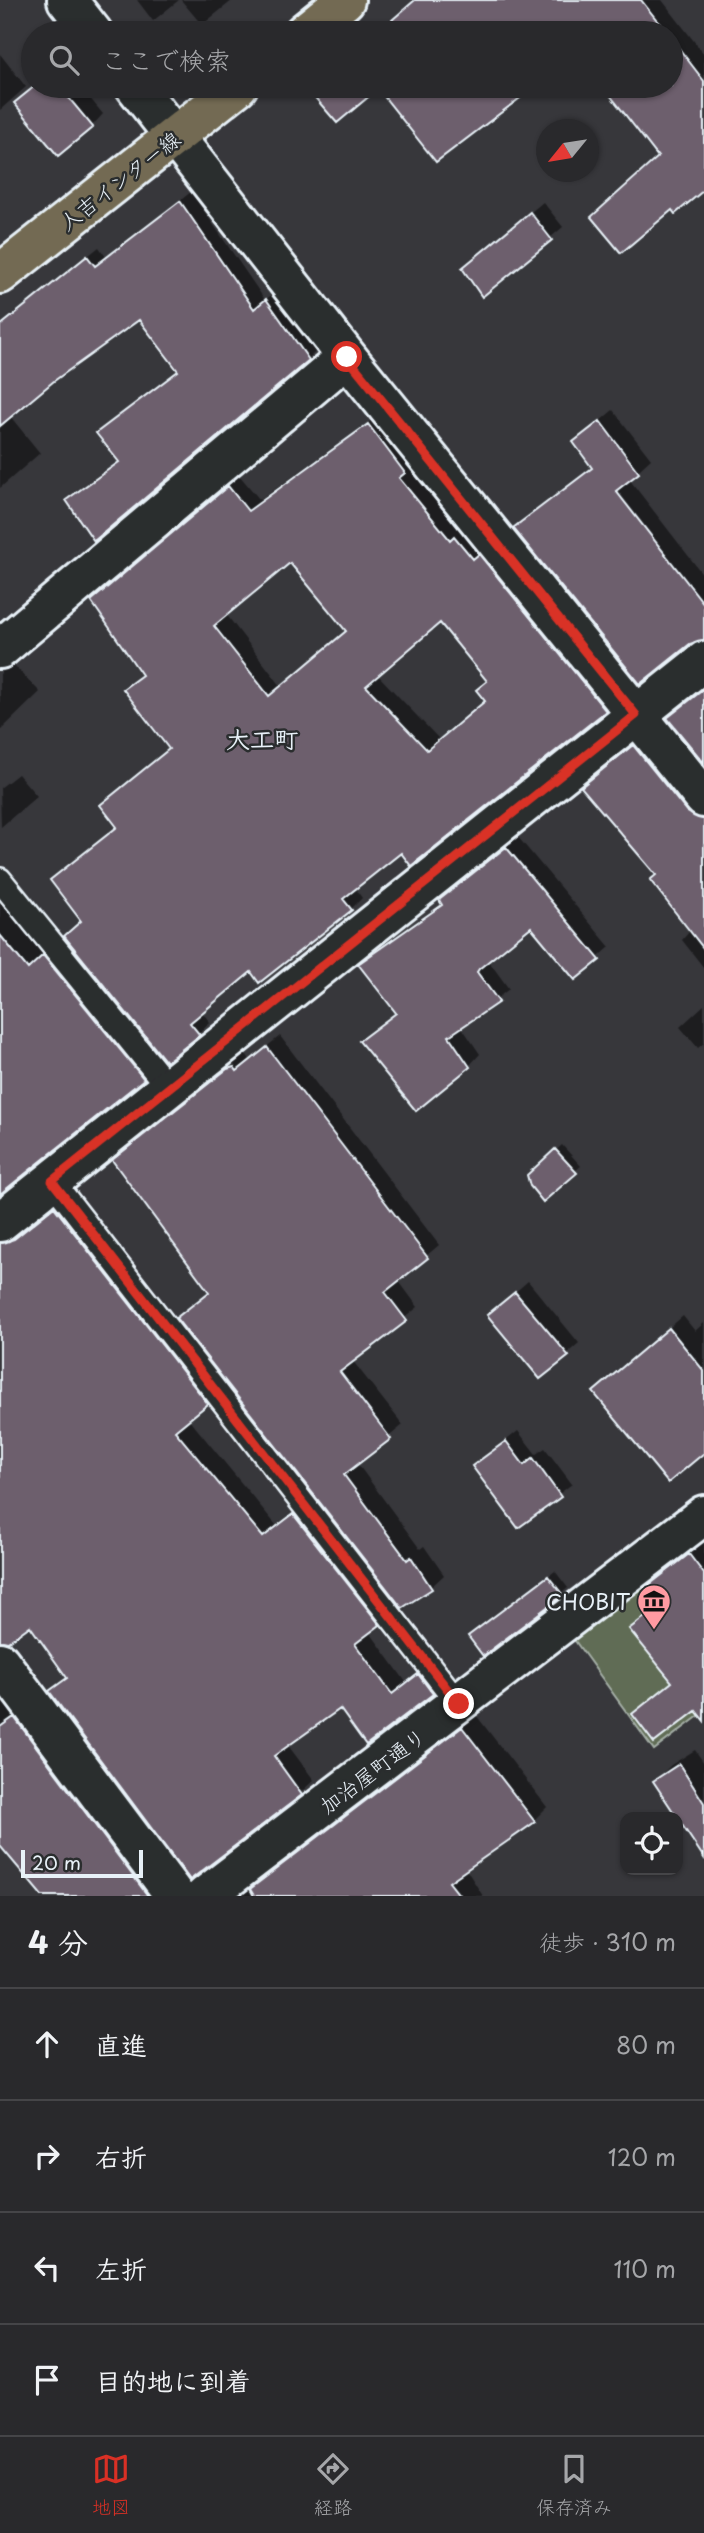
<!DOCTYPE html>
<html lang="ja">
<head>
<meta charset="utf-8">
<style>
	:root { --surface:#29292c; --page:#313134; --text:#f1f3f6; --muted:#a5a6a9; --line:#454548; --accent:#d93025 }
	body { margin:0; font-family:"Playpen Sans","Klee One",sans-serif; background:var(--page); color:var(--text) }
	.controls { position:absolute; right:21px; bottom:21px; display:grid; overflow:hidden; border-radius:14px; box-shadow:0 2px 5px #0004 }
	.controls button { width:63px; height:63px; display:grid; place-items:center; padding:0; border:0; border-bottom:2px solid var(--line); background:var(--surface); color:var(--text); font:35px sans-serif }
	.compass { position:absolute; left:536px; top:119px; width:63px; height:63px; border-radius:50%; background:var(--surface); box-shadow:0 2px 5px #0004; rotate:240deg }
	.scale { position:absolute; left:21px; bottom:18px; width:122px; box-sizing:border-box; padding-left:7px; border:4px solid #e8f1f8; border-top:0; font-size:19px; line-height:24px; white-space:nowrap; color:#e8f1f8; -webkit-text-stroke:5px #2a2d2e; paint-order:stroke }
	.stop { position:absolute; width:21px; height:21px; margin:-16px; border:5px solid #d93025; border-radius:50%; background:#fff }
	.stop.end { background:#d93025; border-color:#fff; box-shadow:0 2px 7px #0008 }
	.list { margin:0; padding:0; list-style:none }
	h2 { display:flex; justify-content:space-between; align-items:center; height:91px; margin:0; padding:0 28px; font-size:30px }
	h2 small { font-size:23px; font-weight:400; color:var(--muted) }
	.list li { display:grid; grid-template-columns:46px 1fr auto; gap:21px; align-items:center; box-sizing:border-box; height:112px; padding:0 28px; border-top:2px solid var(--line) }
	.list b { display:block; font-size:26px; white-space:nowrap }
	.list em { font-size:23px; font-style:normal; color:var(--muted) }
	.icon { flex:none; width:38px; height:38px; fill:none; stroke:currentColor; stroke-width:2; stroke-linecap:round; stroke-linejoin:round }
	.map { position:relative; flex:none; width:704px; height:1896px; overflow:hidden }
	.search { position:absolute; background:var(--surface); box-shadow:0 2px 5px #0004; left:21px; right:21px; top:21px; height:77px; display:flex; align-items:center; gap:18px; box-sizing:border-box; padding:0 24px; border-radius:38px; color:var(--muted); font-size:26px }
	.sheet { height:539px; background:var(--surface) }
	nav { display:flex; justify-content:space-around; align-items:center; box-sizing:border-box; height:98px; border-top:2px solid var(--line); background:var(--surface); font-size:19px; color:var(--muted) }
	nav a { display:grid; justify-items:center; gap:4px }
	nav .on { color:var(--accent) }
	.map>svg:first-child { display:block }
	.green { fill:#606c54; stroke:#a4aea6; stroke-width:2 }
	.shadow { fill:#0007; fill-rule:evenodd }
	.building { fill:#6d5f6d; stroke:#e8f1f8; stroke-width:2; fill-rule:evenodd }
	.lines { fill:none; stroke-linecap:round; stroke-linejoin:round }
	.service-casing { stroke:#e8f1f8; stroke-width:28 }
	.minor-casing { stroke:#e8f1f8; stroke-width:44 }
	.primary-casing { stroke:#e8f1f8; stroke-width:44 }
	.service { stroke:#2a2d2e; stroke-width:23 }
	.minor { stroke:#2a2d2e; stroke-width:38 }
	.primary { stroke:#736b52; stroke-width:38 }
	.route { stroke:#d93025; stroke-width:9 }
	.labels { text-anchor:middle; dominant-baseline:central; stroke-width:5; stroke-linejoin:round; paint-order:stroke }
	.street-label { font-size:21px; fill:#e8f1f8; stroke:#2a2d2e }
	.poi-label { font-size:21px; fill:#e8f1f8; stroke:#2a2d2e; text-anchor:end }
	.quarter-label { font-size:24px; font-weight:bold; fill:#e8f1f8; stroke:#2a2d2e }
</style>
</head>
<body>
<div class="map">
<svg width="704" height="1896" viewBox="0 0 704 1896">
	<rect width="100%" height="100%" fill="#37373b"/>
	<filter id="ink" filterUnits="userSpaceOnUse"><feTurbulence type="fractalNoise" baseFrequency=".0143" numOctaves="2"/><feDisplacementMap in="SourceGraphic" scale="14" xChannelSelector="R" yChannelSelector="G"/><feConvolveMatrix kernelMatrix="1 2 1 2 8 2 1 2 1" color-interpolation-filters="sRGB"/></filter>
	<g filter="url(#ink)">
		<path class="green" d="M639 1580 704 1664V1712L654 1750 570 1634Z"/>
		<path class="shadow" d="M137 0H179L153 21Z
			M181 0H233L202 25Z
			M418 0H662L704 54V188L660 156 605 86H671V33H376Z
			M0 54 26 87 0 110Z
			M35 86H80L103 114 92 126 17 103Z
			M313 86H531L437 159 379 87 310 88Z
			M191 192 265 300 278 290 318 349 308 359 68 500 119 461 98 434 179 370 139 318 53 379 10 416 40 453 0 488V326L99 247 106 257Z
			M543 202 563 227 482 295 464 268Z
			M613 410 651 459 629 479 704 576V602L612 483 609 485 704 607V638H700L640 682 516 528 593 466 575 442Z
			M380 414 415 461 410 466 462 530 466 526 616 699 605 710 402 851 355 888 362 898 351 909 251 970 201 1011 210 1022 198 1034 83 920 52 880 118 826 102 805 170 747 125 689 143 673 105 590 240 476 260 500ZM290 560 348 630 281 686 226 614ZM441 620 489 680 486 700 439 739 377 674Z
			M12 663 40 692 0 731V674Z
			M647 734 704 803V968L682 940 689 932 652 880 658 875 583 787Z
			M18 774 37 796 1 827 0 788Z
			M518 837 610 947 575 978 531 925 488 960 509 989 461 1026 480 1054 469 1066 362 1041 397 1011 361 965 443 903 441 900 453 889Z
			M0 901 45 954 60 941 159 1062 0 1192Z
			M704 1005V1043L698 1048 680 1027Z
			M280 1036 439 1245 398 1280 418 1307 352 1360 403 1425 357 1463 420 1549 424 1546 444 1575 431 1587 402 1606 178 1318 210 1291 127 1148 242 1057 247 1055 250 1060Z
			M562 1145 581 1166 575 1171 529 1175Z
			M68 1195 219 1389 188 1418 276 1525 307 1502 392 1611 369 1631 406 1682 432 1663 445 1680 367 1743 340 1707 287 1744 314 1780 300 1793 51 1691 68 1675 30 1624 0 1639V1249L15 1231 29 1226Z
			M528 1281 579 1343 540 1377 489 1315Z
			M683 1316 695 1331 704 1323V1451L595 1392Z
			M518 1431 536 1454 545 1448 572 1484 518 1525 474 1466Z
			M704 1541V1703L634 1714 673 1680 632 1629 664 1601 651 1585Z
			M555 1571 568 1588 483 1654 476 1631Z
			M0 1671 170 1896H44L0 1843Z
			M476 1715 547 1807 534 1820 466 1869 483 1896H240Z
			M695 1750 704 1763V1855L655 1781 671 1765Z"/>
		<path class="building" d="M415 0H641L667 33H377Z
			M671 38 704 81V190L675 214 672 210 621 253 591 217 658 157 603 86H671Z
			M35 86H59L93 127 58 156 14 103Z
			M305 86H536L436 162 378 89 337 123Z
			M180 201 254 309 266 299 309 360 94 541 66 500 119 462 96 433 178 371 139 320 54 381 0 426V326L87 256 95 266Z
			M530 212 552 240 482 297 462 268Z
			M600 421 639 473 616 491 704 604V640L690 644 640 684 513 528 592 468 573 442Z
			M368 424 405 473 399 478 450 540 454 536 473 559 479 554 606 711 411 866 401 853 343 899 352 910 259 983 251 972 190 1023 200 1035 166 1062 64 936 81 921 50 880 117 827 100 805 169 749 123 689 142 675 91 601 228 486 248 511ZM290 563 346 631 269 696 214 626ZM440 623 487 681 476 690 485 701 427 750 366 686Z
			M704 689V763L667 718Z
			M633 745 687 812 704 819V949L650 880 656 875 581 787Z
			M506 847 600 960 575 980 531 927 479 969 477 972 499 1002 449 1036 470 1067 416 1111 359 1041 396 1013 358 964 442 905 439 900Z
			M0 935 28 969 43 955 144 1079 0 1194Z
			M267 1047 428 1258 385 1292 407 1321 340 1372 391 1439 344 1475 407 1560 411 1557 432 1589 402 1608 176 1318 209 1292 112 1160 227 1069 234 1067 237 1071Z
			M555 1149 577 1173 543 1202 530 1186 527 1175Z
			M54 1207 208 1404 175 1431 263 1537 293 1514 380 1625 355 1644 392 1694 418 1674 433 1694 366 1745 340 1709 274 1756 302 1795 190 1880 49 1691 67 1678 30 1626 8 1642 0 1641V1243L14 1239Z
			M515 1292 569 1356 540 1379 487 1315Z
			M669 1328 704 1371V1453L668 1483 593 1392Z
			M506 1441 524 1465 533 1458 561 1497 518 1528 472 1466Z
			M689 1554 704 1574V1721L696 1711 654 1743 632 1714 672 1682 629 1629 663 1603 649 1585Z
			M548 1576 563 1595 483 1656 468 1636Z
			M14 1717 148 1896H42L0 1846V1727Z
			M462 1727 535 1822 449 1882 460 1896H254L250 1889Z
			M679 1764 704 1803V1858L653 1781Z"/>
		<g class="lines">
			<g class="service-casing">
				<path id="service" d="M0 880 169 1088
					M52 1181 459 1704"/>
			</g>
			<g class="minor-casing">
				<path id="minor" d="M67 0 93 33
					M135 86 347 357 704 798
					M0 649 347 357
					M0 1222 704 661
					M0 1662 175 1896
					M205 1896 704 1515"/>
			</g>
			<g class="primary-casing">
				<path id="primary" d="M304 33 345 0
					M0 274 238 86"/>
			</g>
			<use href="#service" class="service"/>
			<use href="#minor" class="minor"/>
			<use href="#primary" class="primary"/>
		</g>
	</g>
	<g class="lines" filter="url(#ink)">
		<path class="route" d="M347 357 636 715 52 1181 459 1704"/>
	</g>
	<defs>
		<g id="museum-pin" transform="scale(1.75)"><path d="M0 17L-7.5 6A9.5 9.5 0 1 1 7.5 6Z" fill="#ff9aa2" stroke="#2a2d2e"/><path d="M0-6L6-3V-2H-6V-3ZM-5-1h2V3h-2ZM-1-1h2V3h-2ZM3-1h2V3H3ZM-6 4H6V6H-6Z" fill="#111"/></g>
	</defs>
	<g fill-rule="evenodd">
		<use href="#museum-pin" x="654" y="1601"/>
	</g>
	<g class="labels">
		<g class="street-label">
			<text transform="translate(119 180) rotate(-38)">人吉インター線</text>
			<text transform="translate(372 1770) rotate(-37)">加治屋町通り</text>
		</g>
		<g class="poi-label">
			<text x="630" y="1601">CHOBIT</text>
		</g>
		<g class="quarter-label">
			<text x="262" y="738">大工町</text>
		</g>
	</g>
</svg>
<div class="controls">
<button><svg class="icon" aria-label="locate" viewBox="0 0 24 24"><circle cx="12" cy="12" r="6"/><path d="M12 2v4M12 18v4M2 12h4M18 12h4"/></svg></button>
</div>
<svg class="compass" viewBox="-18 -18 36 36"><path d="M0-13l5 13h-10z" fill="#e53935"/><path d="M0 13l5-13h-10z" fill="#a5a6a9"/></svg>
<div class="scale">20 m</div>
<div class="stop" style="left:347px;top:357px"></div>
<div class="stop end" style="left:459px;top:1704px"></div>
<div class="search"><svg class="icon" aria-label="search" viewBox="0 0 24 24"><circle cx="10" cy="10" r="6"/><path d="M15 15l6 6"/></svg>ここで検索</div>
</div>
<section class="sheet">
<h2>4 分<small>徒歩 · 310 m</small></h2>
<ul class="list">
<li><svg class="icon" aria-label="ahead" viewBox="0 0 24 24"><path d="M12 20V5M6 11l6-6 6 6"/></svg><div><b>直進</b></div><em>80 m</em></li>
<li><svg class="icon" aria-label="right" viewBox="0 0 24 24"><path d="M7 20v-9h11M14 6l5 5-5 5"/></svg><div><b>右折</b></div><em>120 m</em></li>
<li><svg class="icon" aria-label="left" viewBox="0 0 24 24"><path d="M17 20v-9H6M10 6l-5 5 5 5"/></svg><div><b>左折</b></div><em>110 m</em></li>
<li><svg class="icon" aria-label="arrive" viewBox="0 0 24 24"><path d="M6 21V4h12l-3 4 3 4H6"/></svg><div><b>目的地に到着</b></div></li>
</ul>
</section>
<nav>
<a class="on"><svg class="icon" aria-label="map" viewBox="0 0 24 24"><path d="M3 6l6-2 6 2 6-2v14l-6 2-6-2-6 2zM9 4v14M15 6v14"/></svg>地図</a>
<a><svg class="icon" aria-label="directions" viewBox="0 0 24 24"><path d="M12 3l9 9-9 9-9-9zM9 14v-3h6M13 9l2 2-2 2"/></svg>経路</a>
<a><svg class="icon" aria-label="saved" viewBox="0 0 24 24"><path d="M7 4h10v16l-5-4-5 4z"/></svg>保存済み</a>
</nav>
</body>
</html>
